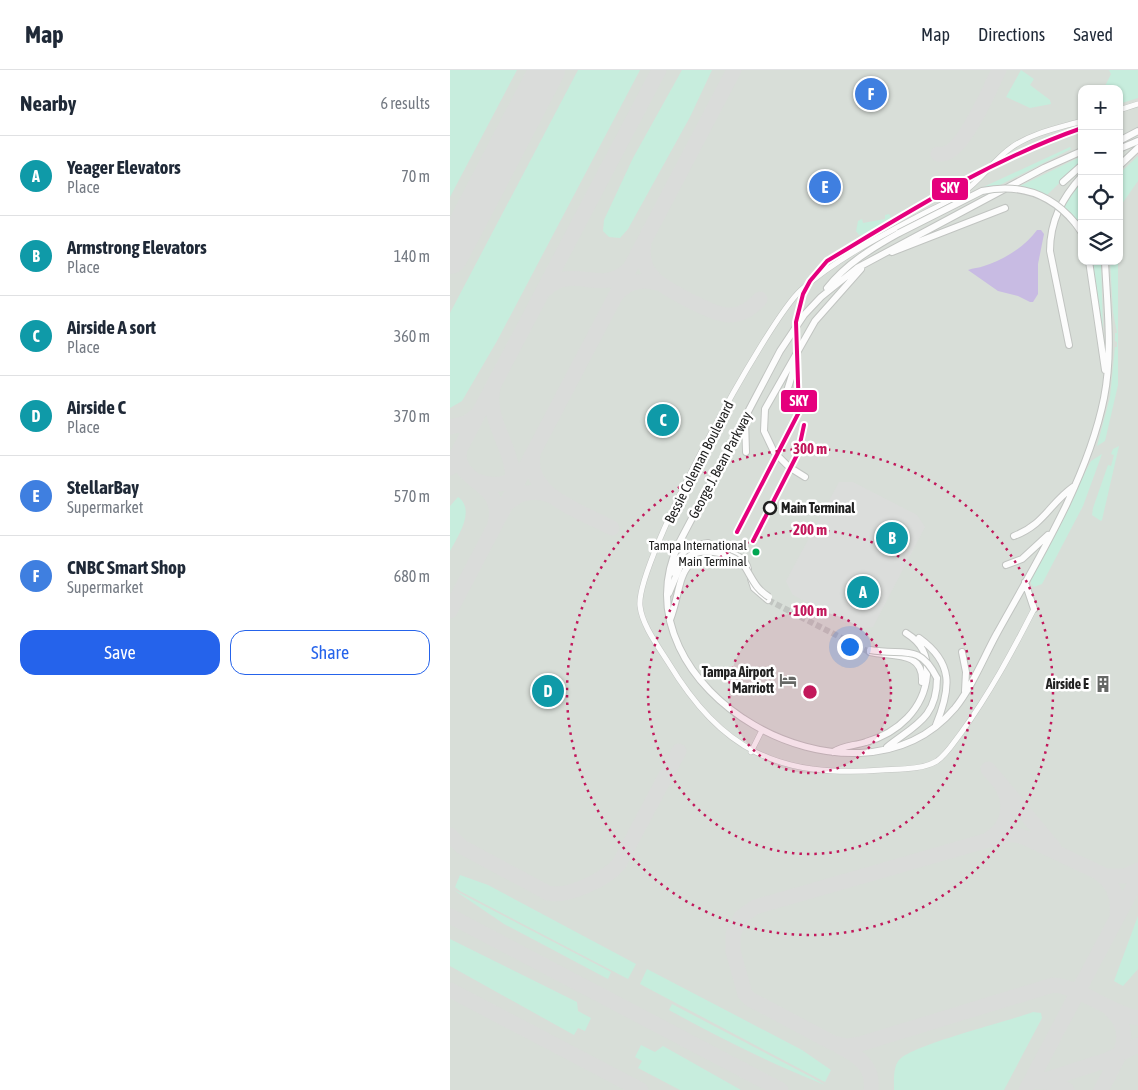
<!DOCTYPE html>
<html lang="en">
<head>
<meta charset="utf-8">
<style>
	:root { --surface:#fff; --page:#f6f6f7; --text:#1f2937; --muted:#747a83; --line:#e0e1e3; --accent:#2563eb }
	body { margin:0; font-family:"Asap Condensed",sans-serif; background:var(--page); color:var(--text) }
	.controls { position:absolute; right:15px; top:15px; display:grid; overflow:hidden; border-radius:10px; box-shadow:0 1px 4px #0004 }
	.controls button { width:45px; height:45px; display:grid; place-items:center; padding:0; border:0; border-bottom:1px solid var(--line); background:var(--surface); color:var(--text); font:25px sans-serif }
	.you { position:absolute; left:399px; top:576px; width:18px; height:18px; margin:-12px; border:4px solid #fff; border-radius:50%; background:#1a73e8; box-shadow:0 0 0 8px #1a73e833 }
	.badge { display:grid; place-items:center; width:32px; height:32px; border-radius:50%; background:var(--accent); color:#fff; font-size:16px; font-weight:700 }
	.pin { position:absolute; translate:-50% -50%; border:2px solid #fff; box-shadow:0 1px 5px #0006 }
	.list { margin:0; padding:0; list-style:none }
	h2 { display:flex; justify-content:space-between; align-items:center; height:65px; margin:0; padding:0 20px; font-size:21px }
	h2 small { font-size:16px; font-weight:400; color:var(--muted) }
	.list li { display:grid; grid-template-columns:32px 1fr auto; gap:15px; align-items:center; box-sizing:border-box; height:80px; padding:0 20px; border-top:1px solid var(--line) }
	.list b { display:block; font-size:19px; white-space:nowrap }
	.list p { margin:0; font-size:16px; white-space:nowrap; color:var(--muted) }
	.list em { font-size:16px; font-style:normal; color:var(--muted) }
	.actions { display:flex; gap:10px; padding:15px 20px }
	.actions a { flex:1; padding:11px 0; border:1px solid var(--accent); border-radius:15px; text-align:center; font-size:18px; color:var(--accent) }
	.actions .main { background:var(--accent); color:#fff }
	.icon { flex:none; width:28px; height:28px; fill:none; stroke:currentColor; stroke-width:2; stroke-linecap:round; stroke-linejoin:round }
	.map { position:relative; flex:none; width:688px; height:1020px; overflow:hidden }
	header { display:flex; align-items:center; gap:30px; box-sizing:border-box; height:70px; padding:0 25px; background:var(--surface); border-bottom:1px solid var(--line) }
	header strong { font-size:24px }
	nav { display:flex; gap:28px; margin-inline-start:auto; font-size:18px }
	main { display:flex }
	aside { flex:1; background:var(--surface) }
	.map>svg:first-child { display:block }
	.airport { fill:#d8ded8; fill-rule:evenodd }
	.grass { fill:#c7eddd }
	.parking { fill:#dbdddb }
	.water { fill:#c8bbe3 }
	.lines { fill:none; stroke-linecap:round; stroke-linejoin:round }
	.taxiway { stroke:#dadcda; stroke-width:15 }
	.runway { stroke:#dadcda; stroke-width:36 }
	.tertiary-tunnel { stroke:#c1c5c1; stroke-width:6; stroke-dasharray:6 3; stroke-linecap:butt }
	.minor-casing { stroke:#c1c4c1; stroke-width:6 }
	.tertiary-casing { stroke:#c1c4c1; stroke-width:8 }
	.minor { stroke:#fcfcfc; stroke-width:5 }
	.tertiary { stroke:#fcfcfc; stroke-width:6 }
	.tertiary-bridge-casing { stroke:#c1c4c1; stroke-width:8; stroke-linecap:butt }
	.tertiary-bridge { stroke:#fcfcfc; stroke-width:6 }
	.tram-1-casing { stroke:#fff; stroke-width:8 }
	.tram-1 { stroke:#e5007d; stroke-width:4 }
	.ring { fill:none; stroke:#c2185b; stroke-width:2.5; stroke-dasharray:2.5 5 }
	.stop-dot { fill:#fff; stroke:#202020; stroke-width:2.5 }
	.bus-dot { fill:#00a651; stroke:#fff; stroke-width:2 }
	.labels { text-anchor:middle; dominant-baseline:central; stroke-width:5; stroke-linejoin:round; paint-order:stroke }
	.bus-label { font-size:13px; fill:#202020; stroke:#fff; text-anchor:end }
	.street-label { font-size:14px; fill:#202020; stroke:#fff }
	.stop-label { font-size:14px; font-weight:bold; fill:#202020; stroke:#fff; text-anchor:start }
	.poi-label { font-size:14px; font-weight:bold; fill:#202020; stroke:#fff; text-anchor:end }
	.centre { fill:#c2185b; stroke:#fff; stroke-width:2.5 }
	.ring-label { font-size:15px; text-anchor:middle; font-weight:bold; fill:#c2185b; stroke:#fff; stroke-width:5; stroke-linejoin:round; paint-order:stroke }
	.line-badge { stroke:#fff; stroke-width:2 }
	.badge-label { font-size:14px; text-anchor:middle; font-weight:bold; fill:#fff }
</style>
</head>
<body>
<header>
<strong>Map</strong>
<nav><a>Map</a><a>Directions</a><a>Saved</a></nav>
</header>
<main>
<aside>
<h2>Nearby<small>6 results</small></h2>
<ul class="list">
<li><span class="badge" style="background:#0f9aa8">A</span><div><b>Yeager Elevators</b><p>Place</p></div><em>70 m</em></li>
<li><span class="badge" style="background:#0f9aa8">B</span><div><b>Armstrong Elevators</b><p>Place</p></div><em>140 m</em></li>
<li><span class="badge" style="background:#0f9aa8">C</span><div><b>Airside A sort</b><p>Place</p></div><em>360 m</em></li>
<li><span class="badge" style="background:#0f9aa8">D</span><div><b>Airside C</b><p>Place</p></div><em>370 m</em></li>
<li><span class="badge" style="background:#3f7fe0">E</span><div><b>StellarBay</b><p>Supermarket</p></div><em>570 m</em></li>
<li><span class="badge" style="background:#3f7fe0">F</span><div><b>CNBC Smart Shop</b><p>Supermarket</p></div><em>680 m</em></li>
</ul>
<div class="actions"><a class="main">Save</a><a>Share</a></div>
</aside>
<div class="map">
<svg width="688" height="1020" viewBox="0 0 688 1020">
	<rect width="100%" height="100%" fill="#e9eee9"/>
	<path class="airport" d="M0 0H688V1020H0ZM632 19H669V191H632Z"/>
	<path class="grass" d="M0 0H67L0 127Z
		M128 0H190L47 271 12 331 0 338V243Z
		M232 0H262L240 47 178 159 170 168 159 167 153 161 154 150 183 88Z
		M571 0 584 9 580 15 600 30 601 34 580 38 556 27Z
		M659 0H688V28L669 34V19H651L652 16H655L661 4Z
		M620 77 621 79 550 115 529 119Z
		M632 86V91L597 125 570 116Z
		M688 86V111L669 138V104Z
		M632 110V159L613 136Z
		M439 144 442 149 416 165H409L406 161 408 151 412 149 413 153 435 149V145Z
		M642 191H651L653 261 652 260Z
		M660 191H668V315L655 371 647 376 660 327 665 277H667V272L665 271V263H667L663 242Z
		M669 376 652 450 651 451 642 445 643 438 658 395 661 396 664 385 661 384 663 379Z
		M652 384 633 436 592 514 584 517 581 514V508L641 391Z
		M8 427C26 440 8 466 0 481V436Z
		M10 805 38 815 186 894 178 909 10 821 5 817Z
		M4 820 161 902 158 909 54 854Z
		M688 846V899L673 916 664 911Z
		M0 869 127 932 128 941 141 948 135 961 128 958 124 965 0 896Z
		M197 899 352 980 381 1000 375 1012 190 914Z
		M222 934 363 1008 375 1015C321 994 270 968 219 940Z
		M583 942 591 943 592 948 554 1020H444C444 1011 443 997 449 990 461 975 559 951 583 942Z
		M191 975 205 982 213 976 291 1020H230L188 998 192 991 185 987Z"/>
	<path class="parking" d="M389 412H403L467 445 475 457 423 557 407 559 343 525 336 511Z"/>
	<path class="water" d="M587 160H591L594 164 588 194V224L583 232H580L568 226 548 221 518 200C523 198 529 198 534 196 553 190 575 177 587 160Z"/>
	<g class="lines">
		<path class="taxiway" d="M488 84C511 90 540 18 549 0
			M194 173C192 185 194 197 202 206 212 218 265 246 280 245 293 245 302 238 310 229
			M96 219C123 193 151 226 178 200
			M168 223C179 211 195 208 211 214
			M43 318C35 352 68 382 62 417
			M0 357 16 353 27 345
			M10 379C2 415 56 409 45 454
			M83 385C76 426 133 442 162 458
			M0 398 209 0
			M27 411C42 417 57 416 70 404
			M58 433C70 422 86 419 101 426
			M0 541 284 0
			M538 699 550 713
			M0 765 12 777 98 823C118 828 156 809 169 794L229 681
			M539 769C560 756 563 732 550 713L604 778
			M688 800 675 806H656L578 769 567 765H556L305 837 291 847 283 864V881L295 924 300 929 383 973 397 976 410 974 603 915C629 916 658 942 688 948
			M650 804C664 814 669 828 667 845
			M0 846 331 1020
			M0 920 191 1020
			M661 940C673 951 677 965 671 981
			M389 976C408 986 424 996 421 1020
			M589 1012 657 990 688 975
			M593 1012 603 1013 617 1020
			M576 1020 688 808
			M651 1020 671 982"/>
		<path class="runway" d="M0 186 97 0"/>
		<path class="tertiary-tunnel" d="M318 530 419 582"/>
		<g class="minor-casing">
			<path id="minor" d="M669 40 688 34
				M584 539C562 582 540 623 511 663 504 672 497 684 487 691 472 700 448 699 432 700 328 708 272 681 218 592 208 576 192 555 190 536 185 493 316 252 351 220 385 190 427 168 467 147 481 139 497 133 511 124 531 111 543 90 562 77 582 63 608 58 632 51
				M301 682 312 660"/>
		</g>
		<g class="tertiary-casing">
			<path id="tertiary" d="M669 71 688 61
				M669 79 688 71
				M632 81 594 98 407 198 371 227 354 245 330 281 229 473C161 619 404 757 505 638 522 617 533 589 546 565 586 493 638 409 654 328 663 283 657 236 655 191
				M669 96 688 78
				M613 112 632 95
				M625 153 632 163
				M442 182 555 138
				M639 191 655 300
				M377 218C396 194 422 178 449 163
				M619 275 600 181C600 151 612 128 632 106
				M335 336 337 321 347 289
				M295 349 296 382
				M355 407 339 397 324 382 314 361 315 339 365 251 411 199
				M564 466C595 454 599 434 623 417
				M556 495 572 489 598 465
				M221 503C228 485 239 475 258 473
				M301 509 304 518 318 530
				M575 512 584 539
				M219 523 231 494
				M220 550C234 514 224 482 278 484 288 484 296 490 298 499
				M469 568C504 593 501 618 486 655
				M420 582C441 587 474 580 472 612
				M512 582 516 602 515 621
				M437 677C465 655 487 648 487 608
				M383 682C394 675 404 676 416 672 448 663 474 639 477 605 478 585 472 573 456 563"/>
		</g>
		<use href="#minor" class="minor"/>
		<use href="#tertiary" class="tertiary"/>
		<g class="tertiary-bridge-casing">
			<path id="tertiary-bridge" d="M449 163 532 121C570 113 601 124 625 153
				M231 494C235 490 239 486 243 484 258 478 285 484 295 497 303 510 306 519 319 527
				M420 580C453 586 469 572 487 608"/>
		</g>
		<use href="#tertiary-bridge" class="tertiary-bridge"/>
		<g class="tram-1-casing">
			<path id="tram-1" d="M287 462 349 342 346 252 353 224 360 211 377 191C460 141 540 90 632 58
				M303 471 348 383 354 355"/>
		</g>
		<use href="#tram-1" class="tram-1"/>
	</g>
	<circle cx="360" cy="622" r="81" fill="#c2185b" fill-opacity=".12"/>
	<g class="ring">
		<circle cx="360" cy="622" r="81"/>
		<circle cx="360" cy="622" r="162"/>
		<circle cx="360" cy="622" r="243"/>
	</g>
	<defs>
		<g id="hotel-bare" transform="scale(1.35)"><path d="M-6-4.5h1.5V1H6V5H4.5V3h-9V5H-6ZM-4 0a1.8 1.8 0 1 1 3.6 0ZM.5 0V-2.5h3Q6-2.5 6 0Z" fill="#666866" stroke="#fff" stroke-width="2.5" paint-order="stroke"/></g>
		<g id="building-bare" transform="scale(1.35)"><path d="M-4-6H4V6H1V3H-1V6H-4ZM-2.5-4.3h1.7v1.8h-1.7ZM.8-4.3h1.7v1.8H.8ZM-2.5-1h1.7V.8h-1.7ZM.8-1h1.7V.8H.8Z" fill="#666866" stroke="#fff" stroke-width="2.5" paint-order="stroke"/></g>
	</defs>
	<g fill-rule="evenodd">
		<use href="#hotel-bare" x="338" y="610"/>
		<use href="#building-bare" x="653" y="614"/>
	</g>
	<circle class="stop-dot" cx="320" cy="438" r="6"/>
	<circle class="bus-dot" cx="306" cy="482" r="4.5"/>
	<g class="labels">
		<g class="bus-label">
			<text x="297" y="475">Tampa International<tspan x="297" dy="16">Main Terminal</tspan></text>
		</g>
		<g class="street-label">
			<text transform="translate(249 392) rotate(-63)">Bessie Coleman Boulevard</text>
			<text transform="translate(270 395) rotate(-62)">George J. Bean Parkway</text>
		</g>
		<g class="stop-label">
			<text x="331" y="438">Main Terminal</text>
		</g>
		<g class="poi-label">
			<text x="324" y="602">Tampa Airport<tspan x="324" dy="16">Marriott</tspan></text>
			<text x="639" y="614">Airside E</text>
		</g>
	</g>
	<circle cx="360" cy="622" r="8" class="centre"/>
	<g class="ring-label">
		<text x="360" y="384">300 m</text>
		<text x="360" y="465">200 m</text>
		<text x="360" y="546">100 m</text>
	</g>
	<g class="line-badge">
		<rect x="481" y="107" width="38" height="24" rx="5" fill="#e5007d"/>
		<rect x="330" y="319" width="38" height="24" rx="5" fill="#e5007d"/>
	</g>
	<g class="badge-label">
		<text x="500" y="123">SKY</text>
		<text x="349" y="336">SKY</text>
	</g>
</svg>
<div class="controls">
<button>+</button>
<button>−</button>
<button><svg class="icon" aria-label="locate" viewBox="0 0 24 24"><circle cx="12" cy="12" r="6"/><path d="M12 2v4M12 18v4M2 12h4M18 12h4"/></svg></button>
<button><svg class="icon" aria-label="layers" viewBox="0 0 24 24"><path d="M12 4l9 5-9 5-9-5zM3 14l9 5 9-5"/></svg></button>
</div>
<div class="you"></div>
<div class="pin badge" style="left:413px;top:522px;background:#0f9aa8">A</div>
<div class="pin badge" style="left:442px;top:468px;background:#0f9aa8">B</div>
<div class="pin badge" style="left:213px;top:350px;background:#0f9aa8">C</div>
<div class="pin badge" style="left:98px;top:621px;background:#0f9aa8">D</div>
<div class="pin badge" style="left:375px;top:117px;background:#3f7fe0">E</div>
<div class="pin badge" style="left:421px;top:24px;background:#3f7fe0">F</div>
</div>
</main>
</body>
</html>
